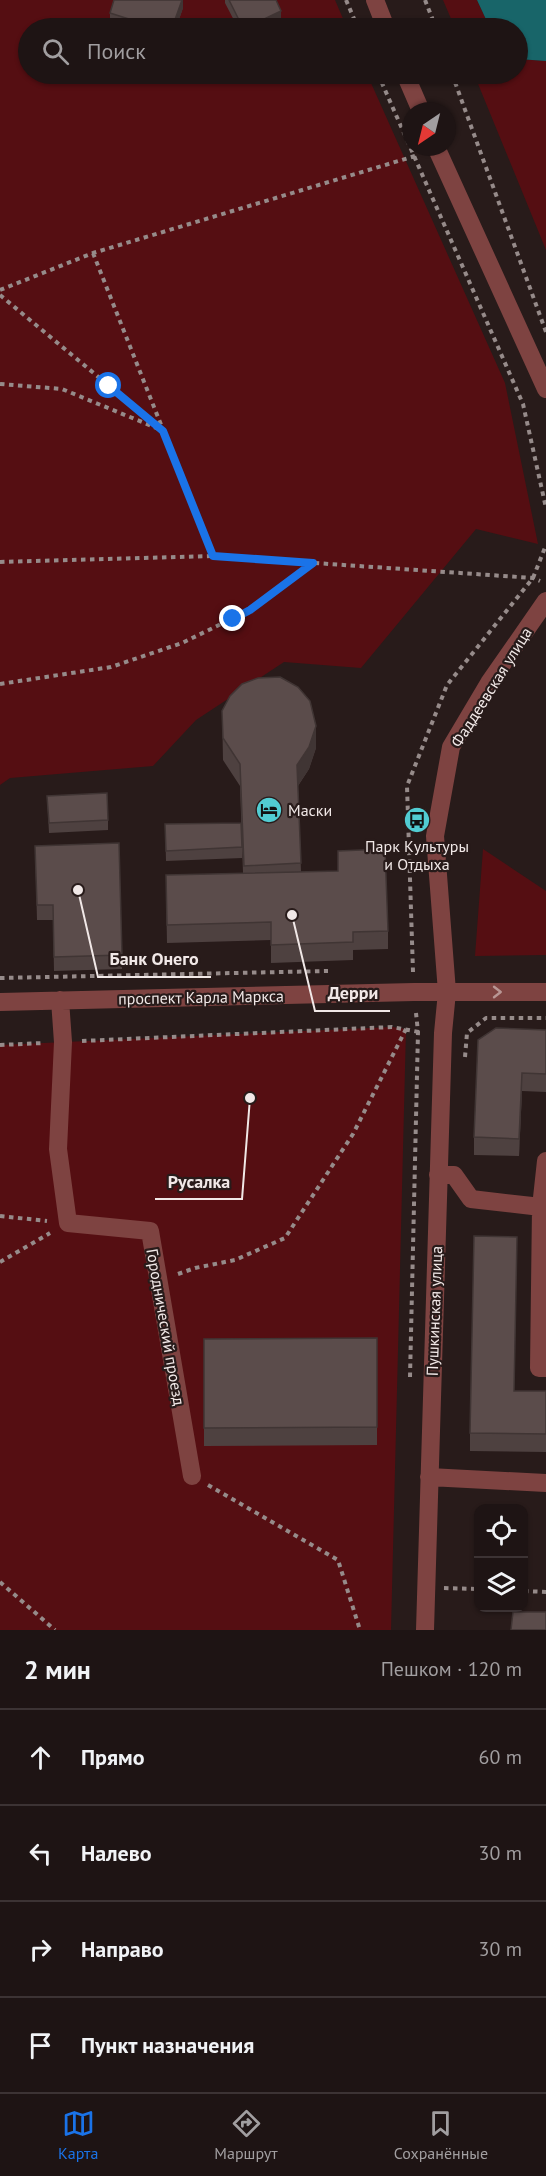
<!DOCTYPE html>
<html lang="ru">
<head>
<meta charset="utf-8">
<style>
	:root { --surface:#1e1414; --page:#2b2122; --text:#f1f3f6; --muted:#a19ea0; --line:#3c3334; --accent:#1a73e8 }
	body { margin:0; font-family:"PT Sans",sans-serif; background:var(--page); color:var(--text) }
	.controls { position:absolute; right:18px; bottom:18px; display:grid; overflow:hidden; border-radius:12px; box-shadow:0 2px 4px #0004 }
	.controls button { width:54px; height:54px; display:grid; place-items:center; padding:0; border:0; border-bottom:2px solid var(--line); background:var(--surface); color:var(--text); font:30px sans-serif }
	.compass { position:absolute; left:402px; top:102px; width:54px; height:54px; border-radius:50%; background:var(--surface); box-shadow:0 2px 4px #0004; rotate:215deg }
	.stop { position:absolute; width:18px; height:18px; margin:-14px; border:4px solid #1a73e8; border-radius:50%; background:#fff }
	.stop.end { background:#1a73e8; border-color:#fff; box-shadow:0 2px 6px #0008 }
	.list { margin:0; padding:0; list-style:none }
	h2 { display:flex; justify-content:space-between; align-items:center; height:78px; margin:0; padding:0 24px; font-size:26px }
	h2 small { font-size:20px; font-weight:400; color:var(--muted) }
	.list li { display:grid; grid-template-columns:39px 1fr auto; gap:18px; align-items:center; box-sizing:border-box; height:96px; padding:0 24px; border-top:2px solid var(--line) }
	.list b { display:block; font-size:22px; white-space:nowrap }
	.list em { font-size:20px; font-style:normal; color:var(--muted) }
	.icon { flex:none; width:33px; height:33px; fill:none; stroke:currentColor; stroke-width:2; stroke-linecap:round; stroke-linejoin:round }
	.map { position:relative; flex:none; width:546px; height:1630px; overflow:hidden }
	.search { position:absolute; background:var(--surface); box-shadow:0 2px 4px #0004; left:18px; right:18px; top:18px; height:66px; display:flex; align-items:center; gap:15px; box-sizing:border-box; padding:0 21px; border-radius:33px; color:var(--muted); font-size:22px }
	.sheet { height:462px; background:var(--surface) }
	nav { display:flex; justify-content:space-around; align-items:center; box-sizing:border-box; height:84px; border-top:2px solid var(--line); background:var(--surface); font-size:16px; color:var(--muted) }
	nav a { display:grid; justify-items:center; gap:3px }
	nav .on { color:var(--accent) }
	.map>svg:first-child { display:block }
	.green { fill:#550e12 }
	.water { fill:#186569 }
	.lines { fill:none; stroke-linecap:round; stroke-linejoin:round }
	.path { stroke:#968b8a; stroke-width:4; stroke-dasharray:4.5 4.5; stroke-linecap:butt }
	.minor { stroke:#7e4341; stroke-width:18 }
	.wall { fill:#4e4140 }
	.shaded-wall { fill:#403534 }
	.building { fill:#5b4c4b; stroke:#403534; stroke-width:1.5 }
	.oneway { stroke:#b89694 }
	.route { stroke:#1a73e8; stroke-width:8 }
	.labels { text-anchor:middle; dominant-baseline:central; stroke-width:4.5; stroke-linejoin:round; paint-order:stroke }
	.street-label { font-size:16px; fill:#f1e8e7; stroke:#281b1a }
	.poi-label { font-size:16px; fill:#f1e8e7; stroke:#281b1a; text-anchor:start }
	.leader { fill:none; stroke:#f1e8e7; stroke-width:2 }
	.callout-dot { fill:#f1e8e7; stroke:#281b1a; stroke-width:2 }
	.callout-label { font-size:18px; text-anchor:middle; font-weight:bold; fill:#f1e8e7; stroke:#281b1a; stroke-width:4.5; stroke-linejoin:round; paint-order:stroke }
</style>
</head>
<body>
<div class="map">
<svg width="546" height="1630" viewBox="0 0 546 1630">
	<rect width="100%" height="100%" fill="#281b1a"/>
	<path class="green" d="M0 0H335L347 28H28V74H367L505 383 538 544 476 529 361 668 284 662 196 720 153 766 10 778 0 785Z
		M443 0H477L490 28H455Z
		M518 59 546 61V250L474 74H518Z
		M483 849 546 891V955L475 956Z
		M392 1027 406 1029 391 1630H0V1045Z"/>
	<path class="water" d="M477 0H546V61L518 59V28H490Z"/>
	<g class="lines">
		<path class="path" d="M346 0 358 28
			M425 0 436 28
			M378 74 523 404 546 508
			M452 74 546 332
			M93 253 213 556
			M0 290 93 253 415 156
			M0 295 162 430
			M0 384 62 389 159 429
			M0 562 213 556 533 578 540 581
			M0 684 111 667 182 643 250 610 313 563
			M413 972 407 786 447 685 533 578 546 545
			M0 978 328 971
			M82 1041 392 1027 419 1032
			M0 1045 44 1043
			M465 1057 467 1033 486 1018H546
			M0 1216 47 1221
			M0 1262 50 1233
			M178 1274 195 1268 235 1260 285 1238 353 1134 406 1029
			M410 1377 418 1032 416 1013
			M208 1485 338 1560 360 1630
			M0 1582 55 1630
			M444 1588 478 1589
			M524 1591 546 1592"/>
		<path class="minor" d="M375 0 386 28
			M405 74 421 111
			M436 147 546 389
			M60 1000 63 1042 58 1149 68 1223 150 1231 192 1476
			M0 1002 414 992H546
			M546 1161 541 1207 539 1368H546
			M438 1175H454L471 1199 541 1207
			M429 1477 546 1483
			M425 1630 443 1033 447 992 435 836 451 747 489 683 546 601"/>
	</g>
	<path class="wall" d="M183 0V8L176 28H126L110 23V13Z
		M225 0H276L281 21 267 28H238L225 3Z
		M222 711 316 748 309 769 298 786 301 872 388 931V949L353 950V960L271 963V940L167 943 166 893 243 873 240 786 223 760Z
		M47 796 108 820V830L49 833Z
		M165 824 242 847V858L166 861Z
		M35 846 122 955V969L54 971 53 920H37Z
		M546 1030V1092L522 1091 519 1156 474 1155V1137Z
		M377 1338V1445L204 1446V1339Z
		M514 1391H546V1452L470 1451V1433Z"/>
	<path class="shaded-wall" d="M182 0H183V8L176 28H172Z
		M281 11V21L267 28H245Z
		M316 726V748L309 769 297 787V765Z
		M522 1073V1091L519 1156V1139Z"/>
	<path class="building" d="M114 0H182L172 28H157L110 13Z
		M229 0H276L281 11 245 28H243Z
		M280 677 298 687 310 701 316 726 309 747 297 765 301 863 244 866 240 764 223 738 222 711 230 696 242 684 258 678Z
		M107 793 108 820 49 823 47 796Z
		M241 823 242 847 166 851 165 824Z
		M119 843 122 955 54 957 53 905H37L35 846Z
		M385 849 388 931 353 932V942L271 945V922L167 925 166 875 338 871V851Z
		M496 1028 546 1030V1074L522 1073 519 1139 474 1137 478 1040Z
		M474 1236 517 1237 514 1391H546V1434L470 1433Z
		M377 1338V1427L204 1428V1339Z
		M513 1612H546V1630H511Z"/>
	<defs><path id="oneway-chevron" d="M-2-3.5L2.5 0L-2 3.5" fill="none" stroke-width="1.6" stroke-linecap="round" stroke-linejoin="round" transform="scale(1.5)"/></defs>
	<use class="oneway" href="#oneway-chevron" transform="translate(497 992)"/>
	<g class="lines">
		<path class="route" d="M109 386 163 431 213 556 313 563 250 610 233 619"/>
	</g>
	<defs>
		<g id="hotel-disc" transform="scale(1.35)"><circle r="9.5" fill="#51ccd2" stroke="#281b1a"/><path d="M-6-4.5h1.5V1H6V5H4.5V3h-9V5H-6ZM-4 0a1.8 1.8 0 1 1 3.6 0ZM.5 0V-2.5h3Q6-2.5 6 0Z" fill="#111"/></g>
		<g id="bus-disc" transform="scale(1.35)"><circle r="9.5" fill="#51ccd2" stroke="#281b1a"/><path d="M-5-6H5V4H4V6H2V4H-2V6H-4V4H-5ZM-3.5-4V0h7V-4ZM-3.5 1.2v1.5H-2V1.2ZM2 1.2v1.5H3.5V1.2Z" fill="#111"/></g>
	</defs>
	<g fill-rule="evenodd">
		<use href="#hotel-disc" x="269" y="810"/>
		<use href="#bus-disc" x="417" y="820"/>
	</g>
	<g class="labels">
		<g class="street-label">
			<text transform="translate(491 687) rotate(-58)">Фаддеевская улица</text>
			<text transform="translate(201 997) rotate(-1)">проспект Карла Маркса</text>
			<text transform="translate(434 1311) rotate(-88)">Пушкинская улица</text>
			<text transform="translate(166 1327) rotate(80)">Городнический проезд</text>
		</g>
		<g class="poi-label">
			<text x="288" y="810">Маски</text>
			<text x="417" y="846" text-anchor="middle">Парк Культуры<tspan x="417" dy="18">и Отдыха</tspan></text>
		</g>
	</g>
	<path class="leader" d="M78 890L98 977H211M292 915L315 1011H390M250 1098L242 1199H155"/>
	<g class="callout-dot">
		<circle cx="78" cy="890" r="6"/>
		<circle cx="292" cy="915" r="6"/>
		<circle cx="250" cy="1098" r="6"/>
	</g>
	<g class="callout-label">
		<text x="154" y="965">Банк Онего</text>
		<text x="353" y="999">Дерри</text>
		<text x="199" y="1188">Русалка</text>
	</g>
</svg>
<div class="controls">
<button><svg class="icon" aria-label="locate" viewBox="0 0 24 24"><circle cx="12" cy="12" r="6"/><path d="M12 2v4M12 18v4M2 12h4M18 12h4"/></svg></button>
<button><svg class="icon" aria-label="layers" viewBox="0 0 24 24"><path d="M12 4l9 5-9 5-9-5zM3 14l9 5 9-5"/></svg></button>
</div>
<svg class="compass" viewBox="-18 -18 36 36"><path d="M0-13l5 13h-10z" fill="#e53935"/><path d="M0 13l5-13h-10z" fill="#a19ea0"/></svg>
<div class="stop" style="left:109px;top:386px"></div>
<div class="stop end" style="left:233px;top:619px"></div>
<div class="search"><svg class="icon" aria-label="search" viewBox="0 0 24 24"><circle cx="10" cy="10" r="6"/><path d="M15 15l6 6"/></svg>Поиск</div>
</div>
<section class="sheet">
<h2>2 мин<small>Пешком · 120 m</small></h2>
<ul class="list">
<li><svg class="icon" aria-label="ahead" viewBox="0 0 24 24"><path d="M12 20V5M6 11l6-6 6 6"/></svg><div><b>Прямо</b></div><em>60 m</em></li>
<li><svg class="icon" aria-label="left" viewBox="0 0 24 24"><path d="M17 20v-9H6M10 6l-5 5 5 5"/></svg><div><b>Налево</b></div><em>30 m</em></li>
<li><svg class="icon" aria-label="right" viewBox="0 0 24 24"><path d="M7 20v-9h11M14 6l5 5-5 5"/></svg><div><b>Направо</b></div><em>30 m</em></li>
<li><svg class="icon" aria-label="arrive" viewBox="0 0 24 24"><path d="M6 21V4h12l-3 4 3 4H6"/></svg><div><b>Пункт назначения</b></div></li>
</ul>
</section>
<nav>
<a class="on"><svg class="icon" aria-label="map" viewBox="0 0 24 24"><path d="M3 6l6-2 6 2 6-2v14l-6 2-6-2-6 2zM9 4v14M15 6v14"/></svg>Карта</a>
<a><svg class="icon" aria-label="directions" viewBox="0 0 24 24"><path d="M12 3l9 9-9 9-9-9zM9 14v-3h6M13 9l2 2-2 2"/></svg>Маршрут</a>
<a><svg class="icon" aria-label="saved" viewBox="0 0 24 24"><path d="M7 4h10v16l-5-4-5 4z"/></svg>Сохранённые</a>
</nav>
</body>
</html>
